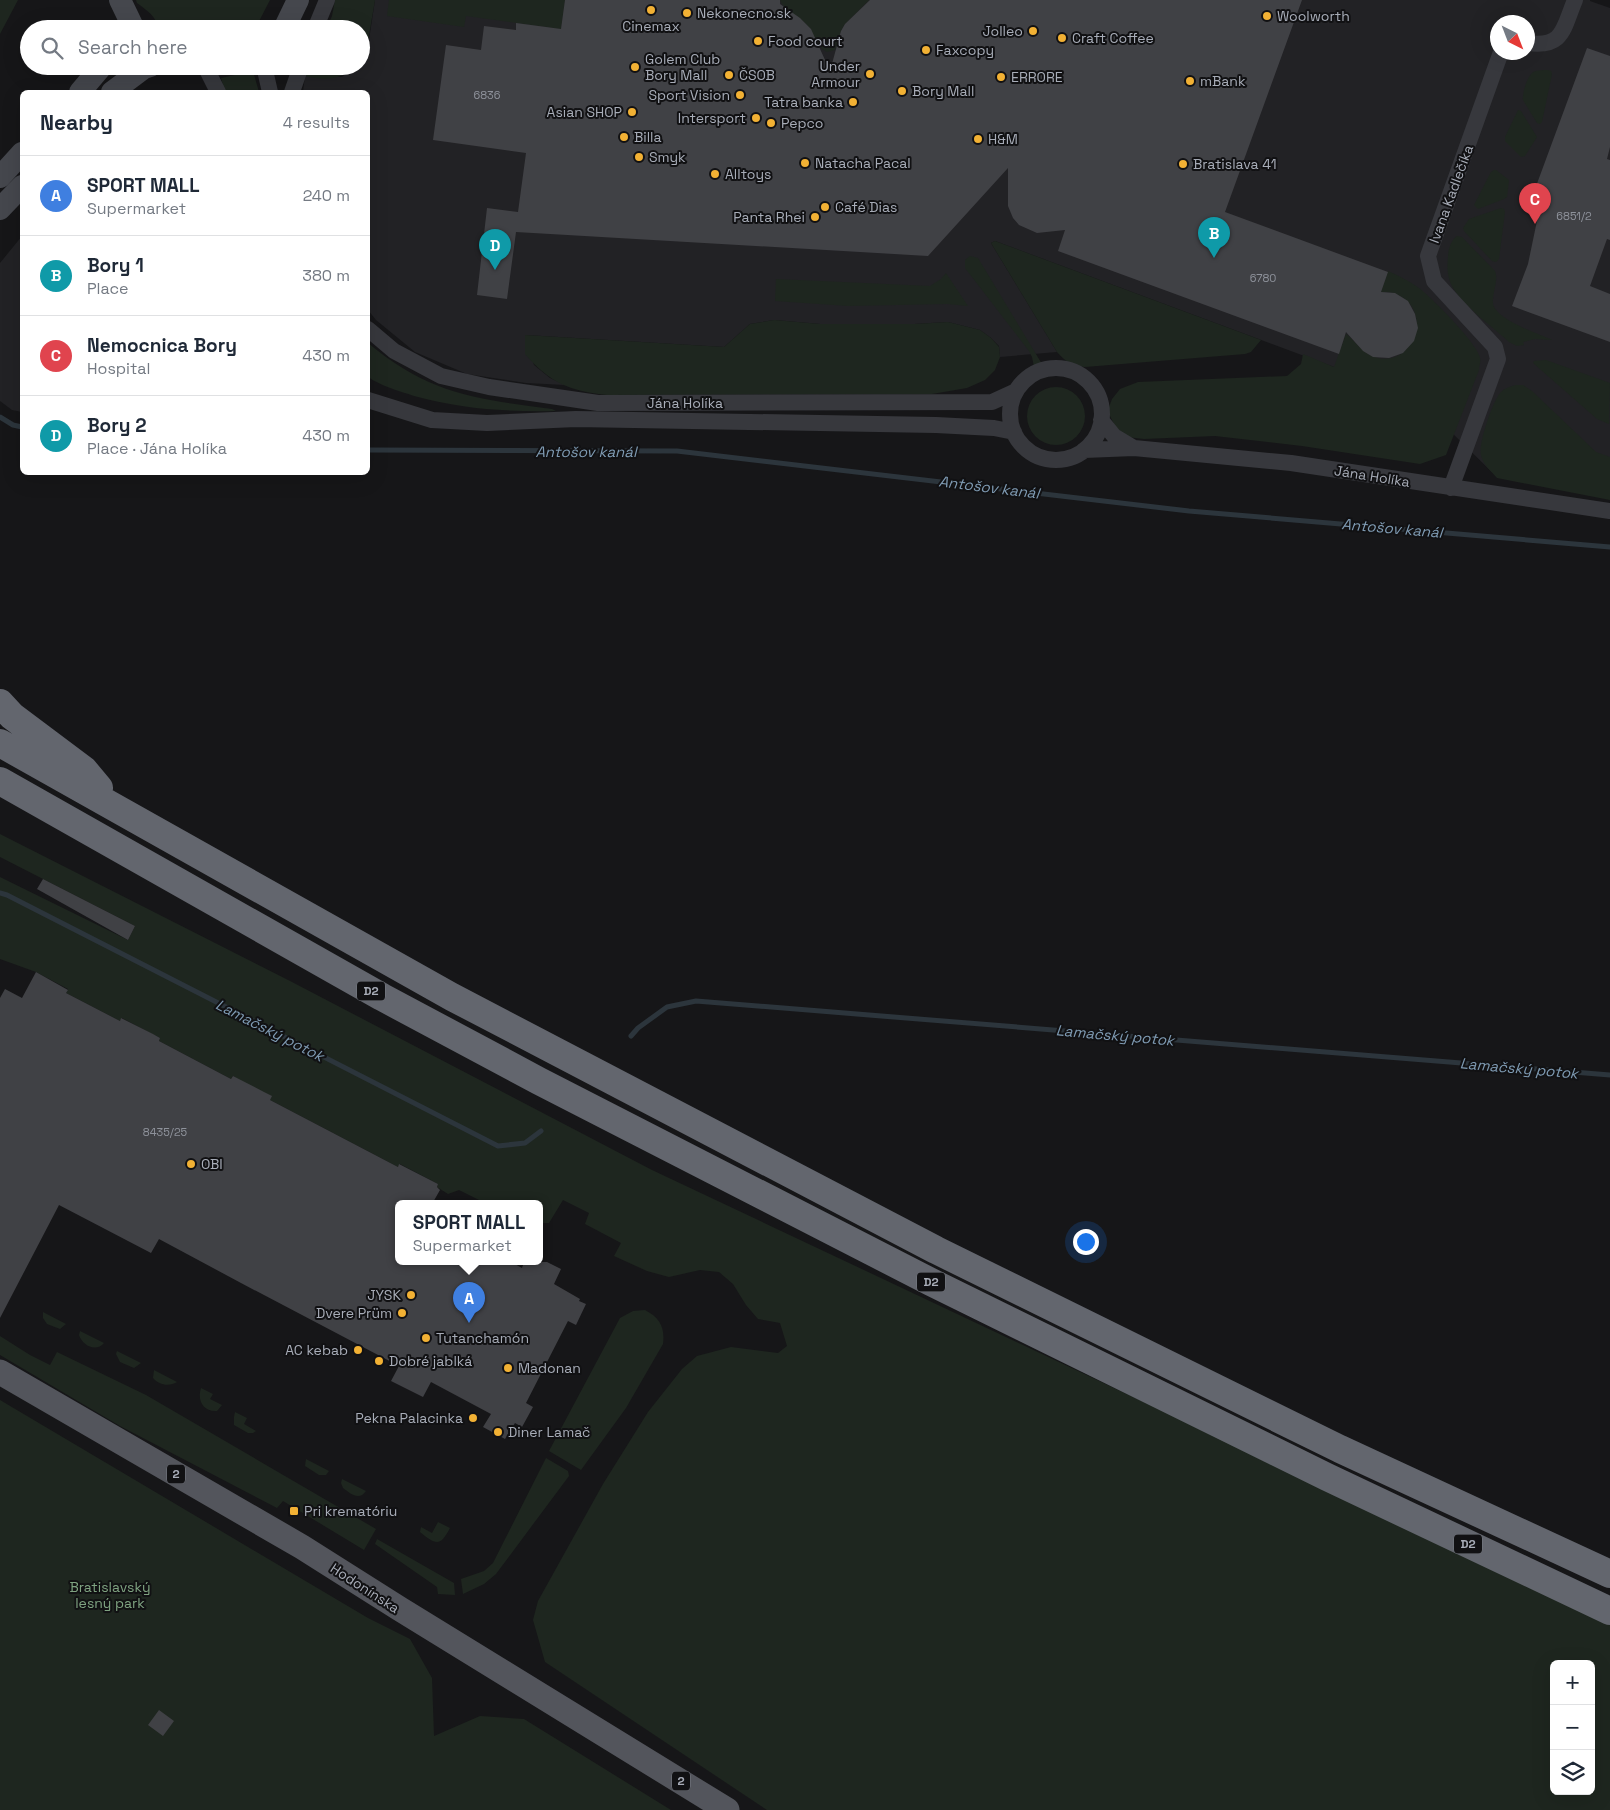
<!DOCTYPE html>
<html lang="en">
<head>
<meta charset="utf-8">
<style>
	:root { --surface:#fff; --page:#f6f6f7; --text:#1f2937; --muted:#747a83; --line:#e0e1e3; --accent:#7e6636 }
	body { margin:0; font-family:"Space Grotesk",sans-serif; background:var(--page); color:var(--text) }
	.controls { position:absolute; right:15px; bottom:15px; display:grid; overflow:hidden; border-radius:8px; box-shadow:0 5px 20px #0002 }
	.controls button { width:45px; height:45px; display:grid; place-items:center; padding:0; border:0; border-bottom:1px solid var(--line); background:var(--surface); color:var(--text); font:25px sans-serif }
	.compass { position:absolute; left:1490px; top:15px; width:45px; height:45px; border-radius:50%; background:var(--surface); box-shadow:0 5px 20px #0002; rotate:138deg }
	.you { position:absolute; left:1085px; top:1241px; width:18px; height:18px; margin:-12px; border:4px solid #fff; border-radius:50%; background:#1a73e8; box-shadow:0 0 0 8px #1a73e833 }
	.badge { display:grid; place-items:center; width:32px; height:32px; border-radius:50%; background:var(--accent); color:#fff; font-size:16px; font-weight:700 }
	.pin { position:absolute; translate:-50% -41px; filter:drop-shadow(0 1px 2px #0008) }
	.pin::after { content:''; position:absolute; top:26px; width:18px; height:15px; background:inherit; clip-path:polygon(0 0,100% 0,50% 100%) }
	.popup { position:absolute; left:395px; top:1200px; width:148px; height:65px; box-sizing:border-box; display:grid; place-content:center; border-radius:8px; background:var(--surface); filter:drop-shadow(0 1px 4px #0005); font-size:16px; white-space:nowrap; color:var(--muted) }
	.popup b { font-size:19px; color:var(--text) }
	.popup::after { content:''; position:absolute; left:50%; top:100%; margin-left:-10px; border:10px solid transparent; border-top-color:var(--surface) }
	.list { margin:0; padding:0; list-style:none }
	h2 { display:flex; justify-content:space-between; align-items:center; height:65px; margin:0; padding:0 20px; font-size:21px }
	h2 small { font-size:16px; font-weight:400; color:var(--muted) }
	.list li { display:grid; grid-template-columns:32px 1fr auto; gap:15px; align-items:center; box-sizing:border-box; height:80px; padding:0 20px; border-top:1px solid var(--line) }
	.list b { display:block; font-size:19px; white-space:nowrap }
	.list p { margin:0; font-size:16px; white-space:nowrap; color:var(--muted) }
	.list em { font-size:16px; font-style:normal; color:var(--muted) }
	.icon { flex:none; width:28px; height:28px; fill:none; stroke:currentColor; stroke-width:2; stroke-linecap:round; stroke-linejoin:round }
	.map { position:relative; flex:none; width:1610px; height:1810px; overflow:hidden }
	.search { position:absolute; background:var(--surface); box-shadow:0 5px 20px #0002; left:20px; top:20px; width:350px; height:55px; display:flex; align-items:center; gap:12px; box-sizing:border-box; padding:0 18px; border-radius:28px; color:var(--muted); font-size:19px }
	.panel { position:absolute; background:var(--surface); box-shadow:0 5px 20px #0002; left:20px; top:90px; width:350px; height:385px; border-radius:8px }
	.map>svg:first-child { display:block }
	.built { fill:#222225; fill-rule:evenodd }
	.green { fill:#1e261f; fill-rule:evenodd }
	.lines { fill:none; stroke-linecap:round; stroke-linejoin:round }
	.stream { stroke:#2c353c; stroke-width:5 }
	.building { fill:#404145 }
	.street { stroke:#37383d; stroke-width:16 }
	.secondary { stroke:#45474d; stroke-width:22 }
	.primary { stroke:#53555c; stroke-width:25 }
	.highway { stroke:#63666e; stroke-width:28 }
	.poi-dot { fill:#f2b134; stroke:#111113; stroke-width:2 }
	.labels { text-anchor:middle; dominant-baseline:central; stroke-width:4; stroke-linejoin:round; paint-order:stroke }
	.number-label { font-size:11px; fill:#8e929b }
	.shield { fill:#111113; stroke:#7b7e86; stroke-width:1 }
	.shield-label { font-size:12px; font-weight:bold; fill:#a8adb8 }
	.poi-label { font-size:14px; fill:#a8adb8; stroke:#111113; text-anchor:start }
	.street-label { font-size:14px; fill:#a8adb8; stroke:#111113 }
	.park-label { font-size:14px; fill:#7fa381; stroke:#111113 }
	.water-label { font-size:15px; font-style:italic; fill:#7f9bb3; stroke:#111113 }
</style>
</head>
<body>
<div class="map">
<svg width="1610" height="1810" viewBox="0 0 1610 1810">
	<rect width="100%" height="100%" fill="#161618"/>
	<path class="built" d="M375 0H1590V1L1610 8V499L1495 475 1402 384 1334 367 995 241 991 243 1057 352 1000 357 999 346 991 338 980 330 948 322 915 324H820L774 320 750 324 724 347 525 335 534 365 550 378 565 385 526 383 467 374 415 352 376 320 368 310V92H303L305 76 342 77 357 66H361V61L366 53 369 40ZM1498 22H1528V52H1498Z
		M22 236V412L12 410 0 401V263Z"/>
	<path class="green" d="M0 0H18L0 34Z
		M136 0H270L255 29H158C157 16 146 10 137 3Z
		M335 0H375L366 53 361 61V29H326L332 16Z
		M389 0H565L561 29 466 16 464 27 387 16Z
		M780 0H869L845 24 841 31 835 50 827 52C816 47 814 33 806 24 798 16 784 11 780 0Z
		M309 66H357C340 80 327 81 305 76Z
		M1548 70 1551 71 1552 74 1542 122 1540 124 1537 123 1523 100C1522 93 1527 78 1532 73 1535 70 1543 70 1548 70Z
		M253 71 259 92H225L221 78Z
		M1518 110 1521 111 1537 137 1525 156 1521 157 1505 141V137Z
		M1494 170H1496L1509 180 1507 197 1504 199 1478 209 1474 205 1491 172Z
		M1501 208 1504 209 1505 212 1499 259 1496 262 1492 261 1464 231 1463 228 1469 219Z
		M1457 236 1462 237 1495 271C1499 281 1492 292 1493 303 1494 319 1539 334 1552 340L1535 339 1523 342 1524 345 1517 346 1509 342C1491 325 1461 305 1451 284 1447 275 1447 266 1448 257 1448 250 1451 240 1457 236Z
		M995 241 1261 340 1251 352 1245 354 1085 367C1072 366 1066 362 1057 352L991 243Z
		M970 256 978 258 1042 364 1034 367 1032 357 1029 351 965 268V260Z
		M1388 271C1399 276 1409 281 1419 288 1432 298 1478 344 1480 358 1481 362 1479 366 1479 370L1446 455 1420 464 1302 446 1215 436 1144 439 1127 437 1116 428 1109 414V407L1112 399 1120 389 1138 382 1287 376 1301 364 1303 354 1334 367 1346 334C1355 340 1361 352 1372 356 1412 373 1436 309 1396 294 1392 292 1385 292 1381 292Z
		M946 273 968 306 947 304 848 306 775 301 776 279 930 286 941 279Z
		M774 320 820 324H915L948 322 980 330 991 338 999 347 1000 357 995 370 985 380 967 388 932 394 607 395C570 391 550 383 525 354V335L724 347 750 324Z
		M368 343C429 394 476 399 552 409L556 411C507 412 461 409 414 396 399 391 381 386 368 377Z
		M1546 360 1610 383 1609 424 1597 419 1533 363 1534 361Z
		M1516 385H1523L1532 391 1596 452 1610 457V500L1497 478C1491 471 1483 465 1481 455 1478 444 1493 400 1501 392 1505 388 1511 386 1516 385Z
		M1027 416a29 29 0 1 1 58 0a29 29 0 1 1-58 0Z
		M0 834 292 982 652 1170 1610 1622V1810H767L545 1662 533 1620 538 1601 603 1484 648 1412 682 1369 697 1356 731 1347 778 1353 787 1346 780 1323 758 1319 746 1305 733 1284 719 1272 700 1270 669 1277 647 1271 614 1256 621 1243 585 1224 589 1213 563 1200 549 1223H539V1204H487L459 1190 448 1194 437 1187 438 1184 400 1164 398 1167 270 1100 233 1076 231 1079 159 1041 160 1038 122 1018 120 1021 66 993 68 989 36 972 0 959V877L128 940 135 926 0 857ZM1554 1664H1591V1791H1554Z
		M645 1310C660 1318 665 1327 663 1344L626 1408 581 1470 549 1451 620 1318 633 1311Z
		M43 1312 66 1324 60 1329 47 1324 43 1318Z
		M80 1331 104 1343C96 1353 82 1345 79 1335Z
		M0 1336 30 1355 50 1365 57 1352 146 1395 376 1529 364 1550 283 1501 277 1508 120 1426 0 1355Z
		M117 1351 141 1363 134 1368 120 1362 116 1354Z
		M154 1370 177 1382C169 1387 159 1385 153 1378Z
		M201 1388 213 1394 210 1399 222 1405 217 1411C203 1412 197 1400 201 1388Z
		M0 1400 368 1618 410 1639 432 1678 434 1736 480 1716 524 1719 671 1810H0Z
		M235 1412 247 1418 244 1424 256 1431 253 1433H248L234 1425V1417Z
		M546 1458 568 1471 569 1476 496 1574 484 1584 463 1594 461 1579 484 1571 493 1563Z
		M306 1459 329 1471 326 1475H319L305 1466Z
		M342 1479 366 1491C359 1501 351 1494 343 1488L341 1483Z
		M438 1522 450 1528C440 1547 436 1545 420 1532L421 1527 432 1533Z
		M377 1539 454 1583 455 1595 438 1594 437 1587 375 1544Z"/>
	<g class="lines">
		<path class="stream" d="M0 417 13 425 22 427
			M368 450 677 451 1189 511 1610 547
			M0 893 7 895 498 1146 525 1143 541 1131
			M631 1036 638 1028 667 1007 696 1001 1610 1075"/>
	</g>
	<path class="building" d="M565 0H780V4L800 18 811 29 830 71 841 31 845 24 870 0H1302L1225 212 1388 272 1381 292 1395 293 1408 301 1415 314 1418 328 1414 341 1403 353 1389 358 1373 357 1363 351 1346 332 1339 354 1058 251 1065 230 1037 233 1019 225 1013 218 1008 206V168L928 256 516 232 507 299 477 295 487 208 518 212 526 153 433 140 446 45 481 50 484 26 516 30V23L561 29Z
		M1587 48 1610 56V147L1607 159 1610 160V240L1607 239 1590 286 1610 294V342L1512 306 1528 264 1543 192 1535 189Z
		M43 879 135 926 128 940 37 889Z
		M36 972 68 990 66 993 120 1021 121 1018 153 1034 160 1038 159 1041 231 1079 233 1076 264 1092 272 1096 270 1100 398 1167 399 1164 438 1184 437 1187 440 1190 432 1204H399V1262H511L522 1268 524 1262H547L561 1269 554 1284 580 1299 579 1301 586 1304 576 1325 568 1321 526 1403 533 1407 522 1427 515 1423 505 1439 483 1427 491 1414 431 1382 423 1397 391 1381 399 1366 241 1283 159 1239 151 1253 59 1205 0 1318V998L5 989 22 998Z
		M159 1710 174 1721 163 1736 148 1725Z"/>
	<g class="lines">
		<path class="street" d="M315 29 327 0
			M1528 43C1564 48 1563 28 1575 0
			M205 66 218 92
			M264 66 270 92
			M292 92 301 66
			M368 329 394 351 441 376 489 387 598 403 992 402 1016 391
			M1010 414a46 46 0 1 1 92 0a46 46 0 1 1-92 0Z
			M368 400 432 420 487 423 576 419 936 425 994 428 1014 432
			M1101 420 1114 436 1134 448
			M1084 450 1134 448 1291 463 1610 511
			M1451 488 1498 359 1495 347 1434 281 1428 256 1501 52"/>
		<path class="secondary" d="M120 0 134 29
			M284 29 298 0
			M80 92 102 66
			M112 92 144 68 150 66
			M0 177 22 153
			M0 209 22 186"/>
		<path class="primary" d="M0 1372 302 1547 400 1609 727 1810"/>
		<path class="highway" d="M0 703 12 716 84 770 99 788
			M0 743 452 997 936 1250 1340 1449 1610 1574
			M0 781 382 997 539 1081 931 1282 1327 1477 1610 1611"/>
	</g>
	<g class="poi-dot">
		<circle cx="651" cy="10" r="5"/>
		<circle cx="687" cy="13" r="5"/>
		<circle cx="1267" cy="16" r="5"/>
		<circle cx="1033" cy="31" r="5"/>
		<circle cx="1062" cy="38" r="5"/>
		<circle cx="758" cy="41" r="5"/>
		<circle cx="926" cy="50" r="5"/>
		<circle cx="635" cy="67" r="5"/>
		<circle cx="870" cy="74" r="5"/>
		<circle cx="729" cy="75" r="5"/>
		<circle cx="1001" cy="77" r="5"/>
		<circle cx="1190" cy="81" r="5"/>
		<circle cx="902" cy="91" r="5"/>
		<circle cx="740" cy="95" r="5"/>
		<circle cx="853" cy="102" r="5"/>
		<circle cx="632" cy="112" r="5"/>
		<circle cx="756" cy="118" r="5"/>
		<circle cx="771" cy="123" r="5"/>
		<circle cx="624" cy="137" r="5"/>
		<circle cx="978" cy="139" r="5"/>
		<circle cx="639" cy="157" r="5"/>
		<circle cx="805" cy="163" r="5"/>
		<circle cx="1183" cy="164" r="5"/>
		<circle cx="715" cy="174" r="5"/>
		<circle cx="825" cy="207" r="5"/>
		<circle cx="815" cy="217" r="5"/>
		<circle cx="191" cy="1164" r="5"/>
		<circle cx="411" cy="1295" r="5"/>
		<circle cx="402" cy="1313" r="5"/>
		<circle cx="426" cy="1338" r="5"/>
		<circle cx="358" cy="1350" r="5"/>
		<circle cx="379" cy="1361" r="5"/>
		<circle cx="508" cy="1368" r="5"/>
		<circle cx="473" cy="1418" r="5"/>
		<circle cx="498" cy="1432" r="5"/>
		<rect x="289" y="1506" width="10" height="10" rx="2.5"/>
	</g>
	<g class="labels">
		<g class="number-label">
			<text x="487" y="95">6836</text>
			<text x="1574" y="216">6851/2</text>
			<text x="1263" y="278">6780</text>
			<text x="165" y="1132">8435/25</text>
		</g>
		<g class="shield">
			<rect x="357" y="981.5" width="28" height="19" rx="4"/>
			<rect x="917" y="1272.5" width="28" height="19" rx="4"/>
			<rect x="167" y="1464.5" width="18" height="19" rx="4"/>
			<rect x="1454" y="1534.5" width="28" height="19" rx="4"/>
			<rect x="672" y="1771.5" width="18" height="19" rx="4"/>
		</g>
		<g class="shield-label">
			<text x="371" y="991">D2</text>
			<text x="931" y="1282">D2</text>
			<text x="176" y="1474">2</text>
			<text x="1468" y="1544">D2</text>
			<text x="681" y="1781">2</text>
		</g>
		<g class="poi-label">
			<text x="697" y="13">Nekonecno.sk</text>
			<text x="1277" y="16">Woolworth</text>
			<text x="651" y="26" text-anchor="middle">Cinemax</text>
			<text x="1023" y="31" text-anchor="end">Jolleo</text>
			<text x="1072" y="38">Craft Coffee</text>
			<text x="768" y="41">Food court</text>
			<text x="936" y="50">Faxcopy</text>
			<text x="645" y="59">Golem Club<tspan x="645" dy="16">Bory Mall</tspan></text>
			<text x="860" y="66" text-anchor="end">Under<tspan x="860" dy="16">Armour</tspan></text>
			<text x="739" y="75">ČSOB</text>
			<text x="1011" y="77">ERRORE</text>
			<text x="1200" y="81">mBank</text>
			<text x="912" y="91">Bory Mall</text>
			<text x="730" y="95" text-anchor="end">Sport Vision</text>
			<text x="843" y="102" text-anchor="end">Tatra banka</text>
			<text x="622" y="112" text-anchor="end">Asian SHOP</text>
			<text x="746" y="118" text-anchor="end">Intersport</text>
			<text x="781" y="123">Pepco</text>
			<text x="634" y="137">Billa</text>
			<text x="988" y="139">H&amp;M</text>
			<text x="649" y="157">Smyk</text>
			<text x="815" y="163">Natacha Pacal</text>
			<text x="1193" y="164">Bratislava 41</text>
			<text x="725" y="174">Alltoys</text>
			<text x="835" y="207">Café Dias</text>
			<text x="805" y="217" text-anchor="end">Panta Rhei</text>
			<text x="201" y="1164">OBI</text>
			<text x="401" y="1295" text-anchor="end">JYSK</text>
			<text x="392" y="1313" text-anchor="end">Dvere Prüm</text>
			<text x="436" y="1338">Tutanchamón</text>
			<text x="348" y="1350" text-anchor="end">AC kebab</text>
			<text x="389" y="1361">Dobré jablká</text>
			<text x="518" y="1368">Madonan</text>
			<text x="463" y="1418" text-anchor="end">Pekna Palacinka</text>
			<text x="508" y="1432">Diner Lamač</text>
			<text x="304" y="1511">Pri krematóriu</text>
		</g>
		<g class="street-label">
			<text transform="translate(1451 194) rotate(-70)">Ivana Kadlečíka</text>
			<text x="685" y="403">Jána Holíka</text>
			<text transform="translate(1372 476) rotate(9)">Jána Holíka</text>
			<text transform="translate(365 1588) rotate(33)">Hodonínska</text>
		</g>
		<g class="park-label">
			<text x="110" y="1587">Bratislavský<tspan x="110" dy="16">lesný park</tspan></text>
		</g>
		<g class="water-label">
			<text x="586" y="451">Antošov kanál</text>
			<text transform="translate(989 487) rotate(7)">Antošov kanál</text>
			<text transform="translate(1392 528) rotate(5)">Antošov kanál</text>
			<text transform="translate(270 1030) rotate(27)">Lamačský potok</text>
			<text transform="translate(1115 1035) rotate(5)">Lamačský potok</text>
			<text transform="translate(1519 1068) rotate(5)">Lamačský potok</text>
		</g>
	</g>
</svg>
<div class="controls">
<button>+</button>
<button>−</button>
<button><svg class="icon" aria-label="layers" viewBox="0 0 24 24"><path d="M12 4l9 5-9 5-9-5zM3 14l9 5 9-5"/></svg></button>
</div>
<svg class="compass" viewBox="-18 -18 36 36"><path d="M0-13l5 13h-10z" fill="#e53935"/><path d="M0 13l5-13h-10z" fill="#747a83"/></svg>
<div class="you"></div>
<div class="pin badge" style="left:469px;top:1323px;background:#3f7fe0">A</div>
<div class="popup"><b>SPORT MALL</b>Supermarket</div>
<div class="pin badge" style="left:1214px;top:258px;background:#0f9aa8">B</div>
<div class="pin badge" style="left:1535px;top:224px;background:#e0444e">C</div>
<div class="pin badge" style="left:495px;top:270px;background:#0f9aa8">D</div>
<div class="search"><svg class="icon" aria-label="search" viewBox="0 0 24 24"><circle cx="10" cy="10" r="6"/><path d="M15 15l6 6"/></svg>Search here</div>
<section class="panel">
<h2>Nearby<small>4 results</small></h2>
<ul class="list">
<li><span class="badge" style="background:#3f7fe0">A</span><div><b>SPORT MALL</b><p>Supermarket</p></div><em>240 m</em></li>
<li><span class="badge" style="background:#0f9aa8">B</span><div><b>Bory 1</b><p>Place</p></div><em>380 m</em></li>
<li><span class="badge" style="background:#e0444e">C</span><div><b>Nemocnica Bory</b><p>Hospital</p></div><em>430 m</em></li>
<li><span class="badge" style="background:#0f9aa8">D</span><div><b>Bory 2</b><p>Place · Jána Holíka</p></div><em>430 m</em></li>
</ul>
</section>
</div>
</body>
</html>
